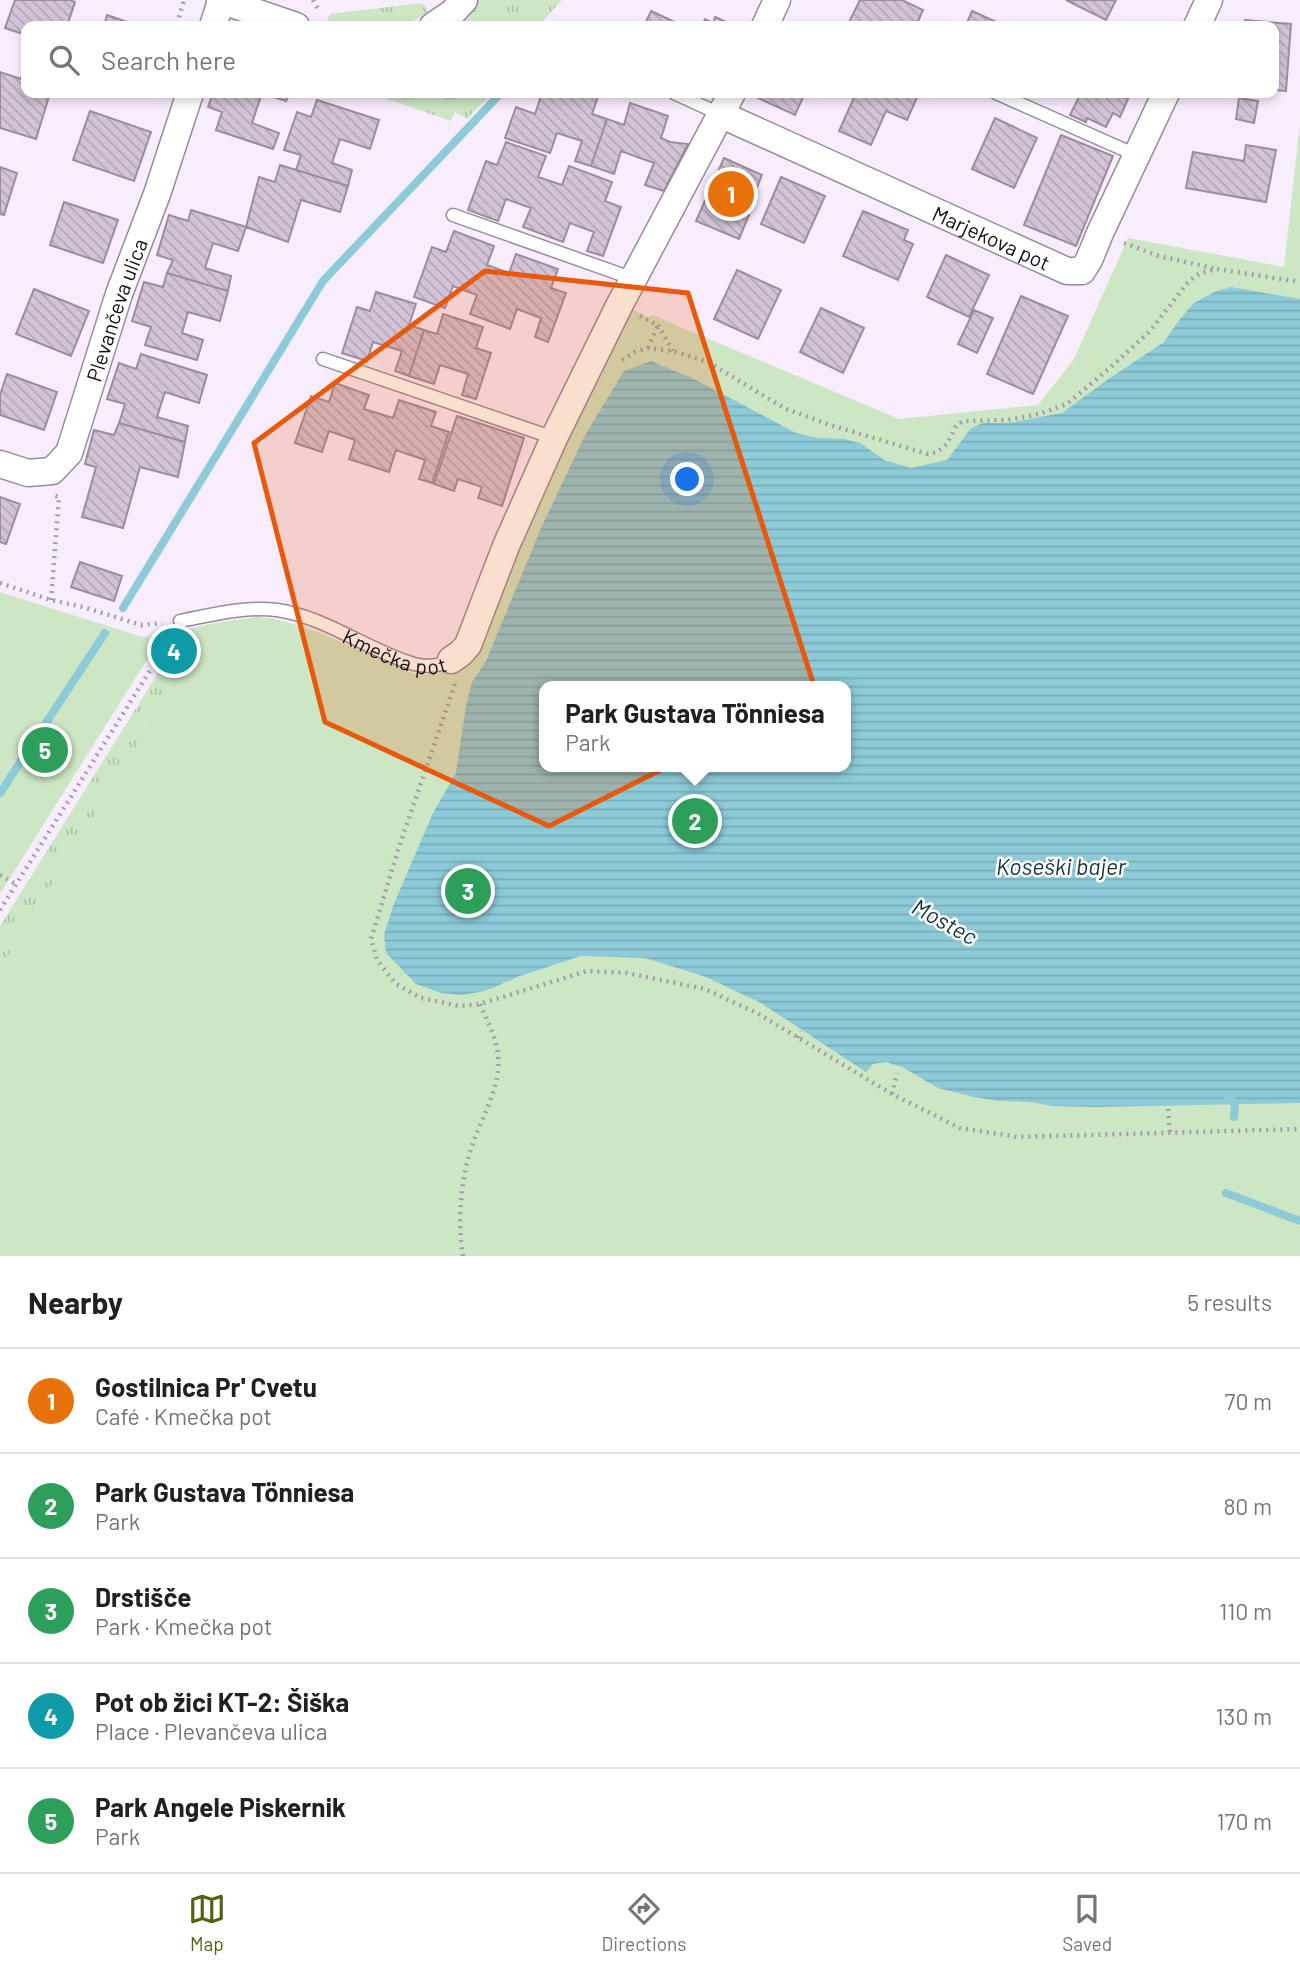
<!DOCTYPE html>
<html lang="en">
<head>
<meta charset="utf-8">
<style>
	:root { --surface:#fff; --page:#f6f6f6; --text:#202124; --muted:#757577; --line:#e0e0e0; --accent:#4f6411 }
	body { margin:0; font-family:Barlow,sans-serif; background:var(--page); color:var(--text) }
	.you { position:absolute; left:688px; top:480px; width:24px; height:24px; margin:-18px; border:5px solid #fff; border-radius:50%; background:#1a73e8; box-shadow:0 0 0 10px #1a73e833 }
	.badge { display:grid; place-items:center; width:46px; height:46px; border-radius:50%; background:var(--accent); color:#fff; font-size:23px; font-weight:700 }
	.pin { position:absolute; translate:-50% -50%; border:4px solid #fff; box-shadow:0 2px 7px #0006 }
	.popup { position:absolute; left:539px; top:681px; width:312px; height:91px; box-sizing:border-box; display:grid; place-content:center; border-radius:14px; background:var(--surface); filter:drop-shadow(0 2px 5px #0005); font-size:23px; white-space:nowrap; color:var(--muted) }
	.popup b { font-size:26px; color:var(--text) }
	.popup::after { content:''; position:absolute; left:50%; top:100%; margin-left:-14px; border:14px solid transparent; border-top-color:var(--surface) }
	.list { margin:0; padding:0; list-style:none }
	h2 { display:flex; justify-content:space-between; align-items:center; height:91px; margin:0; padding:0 28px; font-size:30px }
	h2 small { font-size:23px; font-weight:400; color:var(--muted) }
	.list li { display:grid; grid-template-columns:46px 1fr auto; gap:21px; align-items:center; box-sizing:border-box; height:105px; padding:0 28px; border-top:2px solid var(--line) }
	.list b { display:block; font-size:26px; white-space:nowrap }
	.list p { margin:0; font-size:23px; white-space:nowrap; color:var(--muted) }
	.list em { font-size:23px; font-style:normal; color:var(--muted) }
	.icon { flex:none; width:38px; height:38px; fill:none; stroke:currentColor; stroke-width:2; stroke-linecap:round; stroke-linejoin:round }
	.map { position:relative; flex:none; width:1300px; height:1256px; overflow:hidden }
	.search { position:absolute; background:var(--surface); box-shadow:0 4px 10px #0003; left:21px; right:21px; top:21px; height:77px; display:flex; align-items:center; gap:18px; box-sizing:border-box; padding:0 24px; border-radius:14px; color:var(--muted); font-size:26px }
	.sheet { height:616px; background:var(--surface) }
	nav { display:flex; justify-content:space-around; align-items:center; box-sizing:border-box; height:98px; border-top:2px solid var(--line); background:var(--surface); font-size:19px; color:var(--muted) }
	nav a { display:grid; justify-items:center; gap:4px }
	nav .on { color:var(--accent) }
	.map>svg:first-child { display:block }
	.grass { fill:url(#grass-tufts) }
	.park { fill:#cde6c4; fill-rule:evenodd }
	.water { fill:url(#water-rules); fill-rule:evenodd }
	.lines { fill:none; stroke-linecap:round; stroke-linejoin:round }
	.stream { stroke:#8dcbd8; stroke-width:8 }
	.building { fill:url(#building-back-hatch); stroke:#9a8d9f; stroke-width:2 }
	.service-casing { stroke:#978b9d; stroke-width:15 }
	.minor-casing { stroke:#978b9d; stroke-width:29 }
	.path { stroke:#a59da9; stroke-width:4.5; stroke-dasharray:2 5; stroke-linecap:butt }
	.service { stroke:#fff; stroke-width:12 }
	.minor { stroke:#fff; stroke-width:26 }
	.marked { fill:#e8590c; fill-opacity:0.2; stroke:#e8590c; stroke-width:5; stroke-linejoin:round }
	.labels { text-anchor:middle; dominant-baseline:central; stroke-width:5; stroke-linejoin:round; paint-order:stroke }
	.street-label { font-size:21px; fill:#141016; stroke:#fff }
	.water-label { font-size:23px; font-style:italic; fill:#16353b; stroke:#fff }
</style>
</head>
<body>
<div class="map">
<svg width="1300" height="1256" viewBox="0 0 1300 1256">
	<defs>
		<pattern id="grass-tufts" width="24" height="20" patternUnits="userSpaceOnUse" patternTransform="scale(1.75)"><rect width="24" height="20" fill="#cde6c4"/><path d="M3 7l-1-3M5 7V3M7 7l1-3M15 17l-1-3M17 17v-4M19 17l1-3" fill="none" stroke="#afc4a8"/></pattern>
		<pattern id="water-rules" width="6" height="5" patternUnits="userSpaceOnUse" patternTransform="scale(1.75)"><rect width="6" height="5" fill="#8dcbd8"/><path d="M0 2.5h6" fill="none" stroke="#79adb9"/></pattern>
		<pattern id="building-back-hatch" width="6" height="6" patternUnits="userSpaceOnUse" patternTransform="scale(1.75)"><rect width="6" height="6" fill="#d2c4d6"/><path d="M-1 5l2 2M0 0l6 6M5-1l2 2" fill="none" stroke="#b3a7b7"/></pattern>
	</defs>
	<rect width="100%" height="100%" fill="#f8edfd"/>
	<path class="grass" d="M478 0H562L538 26H454L469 12Z
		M422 3 429 13 402 26H338L326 23 330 14Z
		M370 93H492L467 119 455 112 451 121Z
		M257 617C314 623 361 654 414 674H434L452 669 0 968V926L185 630 209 624Z"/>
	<path class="park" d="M1300 124V1256H0V968L202 642 236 620 257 617 279 620 320 633 414 674H434L452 669 510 558 630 308 649 318 652 315 899 419 1038 405 1074 359 1128 238 1284 267ZM544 686H846V767H544Z
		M0 592 142 637 163 634 0 894Z"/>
	<path class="water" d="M1231 287 1300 299V1103L1095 1107 1052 1106 1030 1102 999 1101 974 1097 938 1088 902 1067 886 1062 873 1064 866 1072 761 1003 706 977 645 958 581 956 520 976 485 991 461 995 441 993 416 984 386 953 384 935 393 906 433 813 456 773 466 706 472 682 486 661 542 526 585 435 624 371 651 361 692 378 796 433 818 438 844 439 860 443 884 460 911 468 947 460 971 428 983 423H1008L1062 413 1107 380 1164 342 1180 319 1194 303 1214 292ZM544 686H846V767H544Z"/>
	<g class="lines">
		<path class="stream" d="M123 608 323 281 501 93
			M0 793 105 633
			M1228 1099 1235 1103 1234 1117
			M1226 1193 1300 1221"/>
	</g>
	<path class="building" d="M15 0H70L75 2 67 26H26V35L5 28Z
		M860 0H902L923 10 916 26H859L849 22Z
		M1066 0H1116L1106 20Z
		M651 11 683 26H644Z
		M972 11 1005 26H956L958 22 966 25Z
		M107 15 127 22 126 26H104Z
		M715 17 735 26H702L705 19 713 23Z
		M1245 20 1291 24 1286 91 1274 90V26H1245Z
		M24 69H26V93H50L36 139 0 128V72L21 79Z
		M213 93H289L286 101 262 93 252 123 279 133 273 149 216 130 222 112 208 107Z
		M542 93H594L599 94 592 114 607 119 591 166 575 161 582 141 557 133 550 153 505 138 516 107 535 114Z
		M760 93H805L795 115 758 98Z
		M856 93H919L907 120 886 111 871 145 839 131Z
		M1081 93H1124L1122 96 1128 99 1120 117 1113 113 1106 127 1087 118 1086 122 1070 115Z
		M1239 98 1258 101 1254 123 1236 119Z
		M317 100 379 120 370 149 340 139 332 163 352 170 348 186 296 170 301 155 284 150 297 112 311 117Z
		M630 103 668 116 661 138 670 142 688 144 664 191 645 185 654 163 621 151 614 174 591 166 607 119 624 125Z
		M90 111 151 132 134 181 73 160Z
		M995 118 1037 138 1014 188 972 169Z
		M1061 135 1113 156 1076 246 1024 225Z
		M506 142 546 156 538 177 562 185 569 166 612 182 605 201 621 207 603 256 587 251 594 232 570 223 563 242 523 227 531 208 506 199 498 221 468 210 486 161 497 165Z
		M1246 145 1276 150 1266 202 1186 188 1193 152 1244 161Z
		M724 158 762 175 746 214 749 215 739 239 696 221Z
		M280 165 348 186 340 212 301 200 288 242 246 227 259 177 275 182Z
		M0 167 17 173 4 215 0 214Z
		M781 177 825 196 804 243 761 224Z
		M64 202 118 220 103 263 50 245Z
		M191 210 246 227 238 251 213 243 205 268 231 276 228 291 167 273 173 260 157 255 169 215 188 221Z
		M863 211 908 230 904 240 913 244 898 280 843 256Z
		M454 231 494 246 487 265 509 273 516 254 558 269 551 288 566 293 548 342 535 337 541 318 517 309 510 329 470 314 477 295 453 286 445 308 414 297 432 247 446 252Z
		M946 255 989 275 969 317 927 297Z
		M737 270 781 290 758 339 714 319Z
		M167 273 228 291 220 321 188 312 182 333 203 340 197 360 145 345 151 327 132 321 144 282 163 287Z
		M34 289 89 311 71 356 16 334Z
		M376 292 416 304 409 325 424 330 409 376 395 371 402 351 373 342 367 361 342 353 357 307 370 311Z
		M1021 296 1068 316 1033 394 987 374Z
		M821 308 864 328 843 373 800 352Z
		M974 310 993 318 977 353 958 344Z
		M443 314 483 327 476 348 491 353 476 399 462 395 468 374 440 365 434 384 409 376 424 330 437 334Z
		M141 354 207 375 199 403 165 392 157 417 188 426 185 442 119 423 125 404 107 399 119 363 136 369Z
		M7 374 57 392 44 430 0 415V395Z
		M335 383 369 395 364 409 393 418 399 400 436 412 431 426 449 432 432 483 419 479 425 460 396 450 389 472 349 459 355 440 329 431 322 452 295 443 311 396 329 402Z
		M457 416 524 438 502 506 478 498 482 487 458 479 454 491 434 484Z
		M119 423 185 442 178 477 140 467 123 528 82 517 96 467 85 464 94 430 114 435Z
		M0 497 20 504 6 544 0 542Z
		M80 562 122 576 114 601 71 587Z"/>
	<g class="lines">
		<g class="service-casing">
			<g id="service">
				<path d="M674 93 722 115"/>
				<path d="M996 93 1136 155"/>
				<path d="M453 215 634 279"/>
				<path d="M323 359 554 438"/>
				<path id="s1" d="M180 621C212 615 244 606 277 610 326 617 367 650 414 664 426 667 440 666 451 660"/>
			</g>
		</g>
		<g class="minor-casing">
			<g id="minor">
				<path d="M220 0 296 26"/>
				<path d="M213 26 221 1"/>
				<path d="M433 26 452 13 464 0"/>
				<path d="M765 26 777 0"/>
				<path d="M1197 26 1209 0"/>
				<path id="s2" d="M722 115 1067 271H1082L1089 260 1100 233 1166 93"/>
				<path id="s3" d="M0 464 28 473 52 471 69 453 119 294 157 194 190 93"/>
				<path d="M451 660 461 653 468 645 506 546 554 438 619 306 732 93"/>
			</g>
		</g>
		<path class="path" d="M313 0 318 9
			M177 24 184 0
			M1124 243 1159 256 1217 269
			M640 316 658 325
			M658 325 673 351
			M648 348 658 325
			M622 360 635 352 648 348 673 351 708 362 784 408 830 425 928 454 937 452 947 444 956 426 963 421 1008 420 1039 414 1067 404 1111 367 1150 331 1189 281 1200 273 1217 269 1300 282
			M0 583 51 600 83 607 141 625 162 623
			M51 600 59 497 55 496
			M455 684 398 850 371 939 377 960 396 984 421 998 459 1006 480 1004 587 971 627 973 705 989 757 1013 892 1094 960 1128 1018 1137 1300 1129
			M0 875 16 884
			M0 910 171 637
			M798 1038 800 1031
			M892 1094 897 1073
			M1168 1109 1170 1133
			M463 1256C457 1221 461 1176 473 1143 483 1115 501 1086 498 1055 496 1037 487 1020 480 1004"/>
		<use href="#service" class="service"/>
		<use href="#minor" class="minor"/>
	</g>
	<path class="marked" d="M485 271 688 293 816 692 549 826 325 722 254 443Z"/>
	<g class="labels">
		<g class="street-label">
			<text stroke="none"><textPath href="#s2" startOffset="296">Marjekova pot</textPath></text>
			<text stroke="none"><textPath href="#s3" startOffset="229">Plevančeva ulica</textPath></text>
			<text stroke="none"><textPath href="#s1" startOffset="224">Kmečka pot</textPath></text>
		</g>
		<g class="water-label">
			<text x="1061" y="866">Koseški bajer</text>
			<text transform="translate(945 921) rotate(29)">Mostec</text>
		</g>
	</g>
</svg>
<div class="you"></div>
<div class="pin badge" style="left:731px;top:194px;background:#e8710a">1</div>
<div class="pin badge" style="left:695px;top:821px;background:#2e9e5b">2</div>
<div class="popup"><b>Park Gustava Tönniesa</b>Park</div>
<div class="pin badge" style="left:468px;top:891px;background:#2e9e5b">3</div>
<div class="pin badge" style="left:174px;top:651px;background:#0f9aa8">4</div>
<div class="pin badge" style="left:45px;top:750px;background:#2e9e5b">5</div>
<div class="search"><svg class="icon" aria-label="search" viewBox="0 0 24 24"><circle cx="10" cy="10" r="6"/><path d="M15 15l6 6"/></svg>Search here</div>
</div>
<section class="sheet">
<h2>Nearby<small>5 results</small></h2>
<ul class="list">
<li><span class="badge" style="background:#e8710a">1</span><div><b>Gostilnica Pr' Cvetu</b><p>Café · Kmečka pot</p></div><em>70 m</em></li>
<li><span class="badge" style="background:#2e9e5b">2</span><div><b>Park Gustava Tönniesa</b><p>Park</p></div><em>80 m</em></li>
<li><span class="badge" style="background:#2e9e5b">3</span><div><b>Drstišče</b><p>Park · Kmečka pot</p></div><em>110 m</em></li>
<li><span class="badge" style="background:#0f9aa8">4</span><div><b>Pot ob žici KT-2: Šiška</b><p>Place · Plevančeva ulica</p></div><em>130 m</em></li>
<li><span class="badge" style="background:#2e9e5b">5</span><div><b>Park Angele Piskernik</b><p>Park</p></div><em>170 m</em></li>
</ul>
</section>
<nav>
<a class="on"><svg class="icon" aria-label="map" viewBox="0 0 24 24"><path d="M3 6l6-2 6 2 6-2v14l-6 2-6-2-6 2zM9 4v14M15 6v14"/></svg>Map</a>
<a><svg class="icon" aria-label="directions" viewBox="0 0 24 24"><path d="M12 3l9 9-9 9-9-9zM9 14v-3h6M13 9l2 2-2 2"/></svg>Directions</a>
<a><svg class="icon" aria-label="saved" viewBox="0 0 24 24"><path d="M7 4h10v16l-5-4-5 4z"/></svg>Saved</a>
</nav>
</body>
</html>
